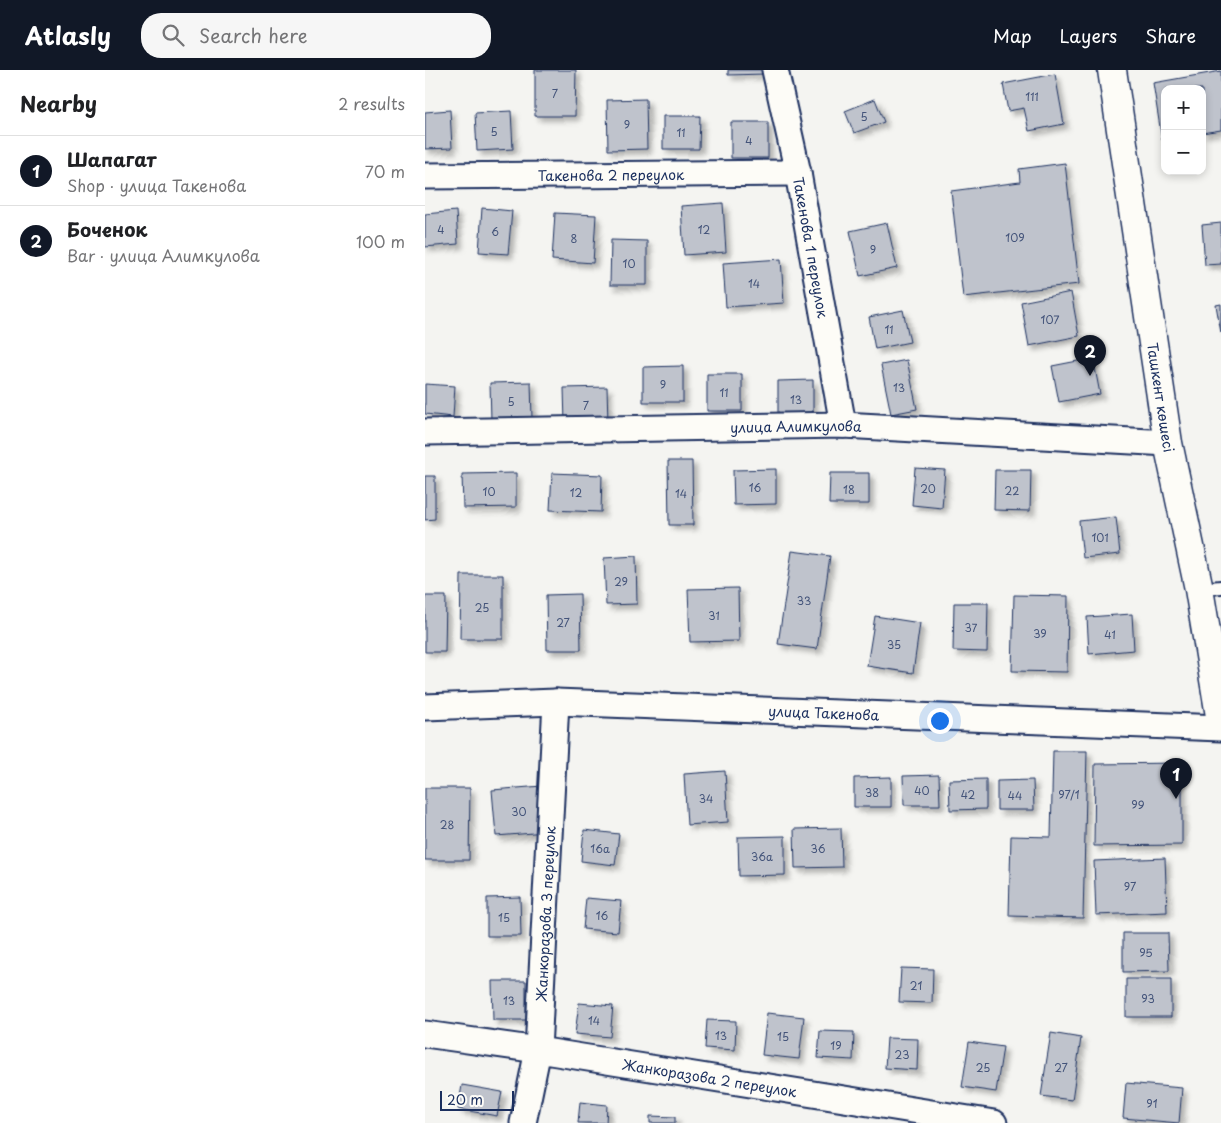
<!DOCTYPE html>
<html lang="en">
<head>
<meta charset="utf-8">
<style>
	:root { --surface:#fff; --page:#f6f6f6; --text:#202124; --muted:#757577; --line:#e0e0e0; --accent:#111827 }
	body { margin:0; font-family:"Playpen Sans",sans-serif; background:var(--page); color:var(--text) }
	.controls { position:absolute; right:15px; top:15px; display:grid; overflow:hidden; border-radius:10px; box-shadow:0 2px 8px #0003 }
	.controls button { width:45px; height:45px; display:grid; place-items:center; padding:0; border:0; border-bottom:1px solid var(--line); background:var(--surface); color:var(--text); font:25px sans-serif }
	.scale { position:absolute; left:15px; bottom:12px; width:74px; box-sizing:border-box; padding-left:5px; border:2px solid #1b2f5e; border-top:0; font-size:14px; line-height:18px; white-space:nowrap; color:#1b2f5e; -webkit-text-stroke:4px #fdfcf7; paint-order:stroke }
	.you { position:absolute; left:514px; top:650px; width:18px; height:18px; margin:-12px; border:4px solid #fff; border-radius:50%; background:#1a73e8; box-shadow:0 0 0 8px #1a73e833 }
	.badge { display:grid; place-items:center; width:32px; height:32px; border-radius:50%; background:var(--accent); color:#fff; font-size:16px; font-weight:700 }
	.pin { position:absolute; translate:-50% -41px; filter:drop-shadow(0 1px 2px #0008) }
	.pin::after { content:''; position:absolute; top:26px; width:18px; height:15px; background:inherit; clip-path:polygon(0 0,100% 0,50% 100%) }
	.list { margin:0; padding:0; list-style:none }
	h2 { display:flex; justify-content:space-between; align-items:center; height:65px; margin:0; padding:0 20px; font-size:21px }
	h2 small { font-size:16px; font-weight:400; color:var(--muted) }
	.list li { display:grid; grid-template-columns:32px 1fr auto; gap:15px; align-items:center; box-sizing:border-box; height:70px; padding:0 20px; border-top:1px solid var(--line) }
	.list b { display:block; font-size:19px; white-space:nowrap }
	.list p { margin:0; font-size:16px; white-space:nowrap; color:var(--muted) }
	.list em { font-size:16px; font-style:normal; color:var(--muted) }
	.icon { flex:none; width:28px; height:28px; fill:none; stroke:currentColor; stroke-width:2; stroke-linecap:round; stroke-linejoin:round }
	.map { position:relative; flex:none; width:796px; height:1053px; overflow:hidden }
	header { display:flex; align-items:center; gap:30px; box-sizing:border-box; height:70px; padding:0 25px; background:var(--accent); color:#fff }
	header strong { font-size:24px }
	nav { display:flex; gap:28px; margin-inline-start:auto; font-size:18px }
	.search { width:350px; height:45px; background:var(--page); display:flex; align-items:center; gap:12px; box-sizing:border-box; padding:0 18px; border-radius:20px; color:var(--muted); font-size:19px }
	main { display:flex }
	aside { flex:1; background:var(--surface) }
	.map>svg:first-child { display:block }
	.building { fill:#bfc3cc; stroke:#1b2f5e; filter:url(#shadow) }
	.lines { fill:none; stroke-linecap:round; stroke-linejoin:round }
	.service-casing { stroke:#1b2f5e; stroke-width:16 }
	.minor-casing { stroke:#1b2f5e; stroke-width:29 }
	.secondary-casing { stroke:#1b2f5e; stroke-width:31 }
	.service { stroke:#fdfcf7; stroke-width:12 }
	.minor { stroke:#fdfcf7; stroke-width:25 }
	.secondary { stroke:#fdfcf7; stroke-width:28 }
	.labels { text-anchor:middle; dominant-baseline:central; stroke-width:5; stroke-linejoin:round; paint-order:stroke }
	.number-label { font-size:11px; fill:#44547a }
	.street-label { font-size:14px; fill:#1b2f5e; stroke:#fdfcf7 }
</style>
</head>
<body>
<header>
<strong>Atlasly</strong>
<div class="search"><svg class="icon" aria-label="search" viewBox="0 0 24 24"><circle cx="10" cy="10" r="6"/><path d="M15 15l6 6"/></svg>Search here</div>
<nav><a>Map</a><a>Layers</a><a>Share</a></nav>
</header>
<main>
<aside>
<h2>Nearby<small>2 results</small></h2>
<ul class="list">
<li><span class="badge">1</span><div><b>Шапагат</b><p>Shop · улица Такенова</p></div><em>70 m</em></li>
<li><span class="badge">2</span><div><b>Боченок</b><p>Bar · улица Алимкулова</p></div><em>100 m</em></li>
</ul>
</aside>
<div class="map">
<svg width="796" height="1053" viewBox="0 0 796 1053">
	<defs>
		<filter id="shadow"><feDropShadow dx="4.5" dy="4.5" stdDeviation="2.5" flood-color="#0004"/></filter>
	</defs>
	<rect width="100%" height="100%" fill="#f4f4f1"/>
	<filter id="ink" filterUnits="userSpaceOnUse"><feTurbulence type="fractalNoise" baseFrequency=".02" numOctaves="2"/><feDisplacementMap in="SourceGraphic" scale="10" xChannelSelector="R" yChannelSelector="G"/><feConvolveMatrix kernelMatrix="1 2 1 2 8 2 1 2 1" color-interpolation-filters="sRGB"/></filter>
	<g filter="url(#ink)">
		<path class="building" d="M110 0H151L150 46H110Z
			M303 0H341V4L303 5Z
			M796 1V60L777 63V19H740V70H737L728 13Z
			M630 4 639 54 604 61 599 38 583 41 578 14Z
			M221 29 222 79 183 80 182 30Z
			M450 29 459 52 429 63 420 41Z
			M25 40 27 78 0 79V42Z
			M86 41 88 79 52 81 50 43Z
			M238 46H275L274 79H238Z
			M306 52H343V88H306Z
			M640 93 654 214 538 227 526 121 595 112 594 99Z
			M298 133 301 182 259 185 256 136Z
			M57 138 87 141 83 184 54 182Z
			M31 141 33 174 0 177V144Z
			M130 143 171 145 168 193 127 190Z
			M462 153 472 198 435 206 425 161Z
			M796 153V194L780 195 777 155Z
			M186 170 222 171V215H185Z
			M356 189 359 233 301 237 298 193Z
			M646 222 654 266 604 276 596 232Z
			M796 234V263L791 235Z
			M478 240 485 272 450 279 444 247Z
			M668 288 675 324 634 332 627 296Z
			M482 290 492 339 466 344 456 295Z
			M258 296V332H218V297Z
			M282 304H317V341H282Z
			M388 310V347H353V311Z
			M106 312 107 349 66 350 65 313Z
			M0 314 30 316 28 347 0 344Z
			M182 317 183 353 140 354 139 318Z
			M243 391H267L268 455H244Z
			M490 398 520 400 517 438 487 435Z
			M351 399V434L309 435 308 400Z
			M570 400H606L605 441 569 440Z
			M91 403V437L38 438 37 404Z
			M127 403 177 405 176 442 125 440Z
			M405 403H444V434H404Z
			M0 406H10V449L0 450Z
			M691 447 695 484 658 488 654 451Z
			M367 481 405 486 392 579 353 574Z
			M211 486 212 534 181 535 179 488Z
			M36 505H78V569H35Z
			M313 518 314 571 265 572 263 519Z
			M155 524 156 580H122L121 525Z
			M589 525 643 526 642 602 587 601Z
			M0 526H21L20 582H0Z
			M529 533H563L562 582 528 581Z
			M707 544 709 580 664 584 662 547Z
			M450 546 495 553 488 603 442 596Z
			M628 681H662L658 848 584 846 586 766 626 767Z
			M757 693V775L669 776 670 694Z
			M300 701 303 752 262 755 259 704Z
			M514 705 515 735H479L478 706Z
			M466 707V737H429V708Z
			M561 709V739L525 740 524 710Z
			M608 710 609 740H572V711Z
			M117 716 121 762 71 766 67 720Z
			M0 718H45L44 790H0Z
			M416 758 417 797 370 798 369 759Z
			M159 760 194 764 190 795 156 791Z
			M360 766V805L314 806 313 767Z
			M740 788 742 842 671 845 669 791Z
			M95 827 96 866H62V828Z
			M161 828 196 831 193 862 158 859Z
			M698 863H743L744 901 698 902Z
			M476 898 508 899 507 933 474 932Z
			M701 909H746V947H701Z
			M67 911H101V950H68Z
			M154 933 188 936 185 967 150 964Z
			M342 943 379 947 374 989 337 985Z
			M282 950 311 951 310 980 280 978Z
			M395 961 429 962 428 990 393 988Z
			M626 963 656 968 647 1030 616 1026Z
			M462 968 493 969 492 1000 460 998Z
			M544 972 578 977 571 1022 537 1017Z
			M701 1013 757 1018 754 1053 698 1048Z
			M37 1015 77 1022 72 1046 33 1039Z
			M155 1032 182 1035 181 1053H153Z
			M225 1046 250 1047V1053H225Z"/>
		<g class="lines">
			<g class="service-casing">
				<path id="service" d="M774 519 796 517"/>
			</g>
			<g class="minor-casing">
				<g id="minor">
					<path id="s1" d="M350 0 373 103 418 355"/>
					<path id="s2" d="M0 106 373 103"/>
					<path id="s3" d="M0 362 418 355 743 373"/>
					<path id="s4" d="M0 637 131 632 796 658"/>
					<path id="s5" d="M0 964 113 980 569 1053"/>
					<path id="s6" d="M98 1053 113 980 131 632"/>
				</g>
			</g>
			<g class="secondary-casing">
				<g id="secondary">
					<path id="s7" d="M687 0 743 373 774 519 796 652"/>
				</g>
			</g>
			<use href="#service" class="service"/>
			<use href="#minor" class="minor"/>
			<use href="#secondary" class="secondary"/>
		</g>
	</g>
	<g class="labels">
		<g class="number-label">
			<text x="130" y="23">7</text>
			<text x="607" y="26">111</text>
			<text x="439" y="46">5</text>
			<text x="202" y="54">9</text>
			<text x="69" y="61">5</text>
			<text x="256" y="62">11</text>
			<text x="324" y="70">4</text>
			<text x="16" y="159">4</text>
			<text x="279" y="159">12</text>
			<text x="70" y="161">6</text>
			<text x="590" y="167">109</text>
			<text x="149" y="168">8</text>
			<text x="448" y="179">9</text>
			<text x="204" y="193">10</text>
			<text x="329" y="213">14</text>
			<text x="625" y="249">107</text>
			<text x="464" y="259">11</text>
			<text x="238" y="314">9</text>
			<text x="474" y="317">13</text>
			<text x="299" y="322">11</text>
			<text x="371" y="329">13</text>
			<text x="86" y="331">5</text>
			<text x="161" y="335">7</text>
			<text x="330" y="417">16</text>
			<text x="503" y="418">20</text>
			<text x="424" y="419">18</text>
			<text x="587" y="420">22</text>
			<text x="64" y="421">10</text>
			<text x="151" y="422">12</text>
			<text x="256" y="423">14</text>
			<text x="675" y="467">101</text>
			<text x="196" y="511">29</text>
			<text x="379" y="530">33</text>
			<text x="57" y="537">25</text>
			<text x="289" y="545">31</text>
			<text x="138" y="552">27</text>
			<text x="546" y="557">37</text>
			<text x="615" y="563">39</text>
			<text x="685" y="564">41</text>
			<text x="469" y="574">35</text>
			<text x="497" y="720">40</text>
			<text x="447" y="722">38</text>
			<text x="543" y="724">42</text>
			<text x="644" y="724">97/1</text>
			<text x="590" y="725">44</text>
			<text x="281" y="728">34</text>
			<text x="713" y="734">99</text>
			<text x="94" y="741">30</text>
			<text x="22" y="754">28</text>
			<text x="175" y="778">16а</text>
			<text x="393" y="778">36</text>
			<text x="337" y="786">36а</text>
			<text x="705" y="816">97</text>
			<text x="177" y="845">16</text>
			<text x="79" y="847">15</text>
			<text x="721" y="882">95</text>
			<text x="491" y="915">21</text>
			<text x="723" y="928">93</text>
			<text x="84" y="930">13</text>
			<text x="169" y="950">14</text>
			<text x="296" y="965">13</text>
			<text x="358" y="966">15</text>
			<text x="411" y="975">19</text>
			<text x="477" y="984">23</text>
			<text x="558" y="997">25</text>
			<text x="636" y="997">27</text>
			<text x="727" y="1033">91</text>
		</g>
		<g class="street-label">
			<text stroke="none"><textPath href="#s2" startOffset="186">Такенова 2 переулок</textPath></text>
			<text stroke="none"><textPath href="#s1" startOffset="181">Такенова 1 переулок</textPath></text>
			<text stroke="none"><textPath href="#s7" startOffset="331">Ташкент көшесі</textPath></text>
			<text stroke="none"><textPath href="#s3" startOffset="371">улица Алимкулова</textPath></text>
			<text stroke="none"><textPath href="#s4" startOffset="399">улица Такенова</textPath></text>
			<text stroke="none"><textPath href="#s6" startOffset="211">Жанкоразова 3 переулок</textPath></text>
			<text stroke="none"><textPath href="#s5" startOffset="288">Жанкоразова 2 переулок</textPath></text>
		</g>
	</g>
</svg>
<div class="controls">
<button>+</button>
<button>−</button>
</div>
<div class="scale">20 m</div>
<div class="you"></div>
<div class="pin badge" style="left:751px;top:729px">1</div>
<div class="pin badge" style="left:665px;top:306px">2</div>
</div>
</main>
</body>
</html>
